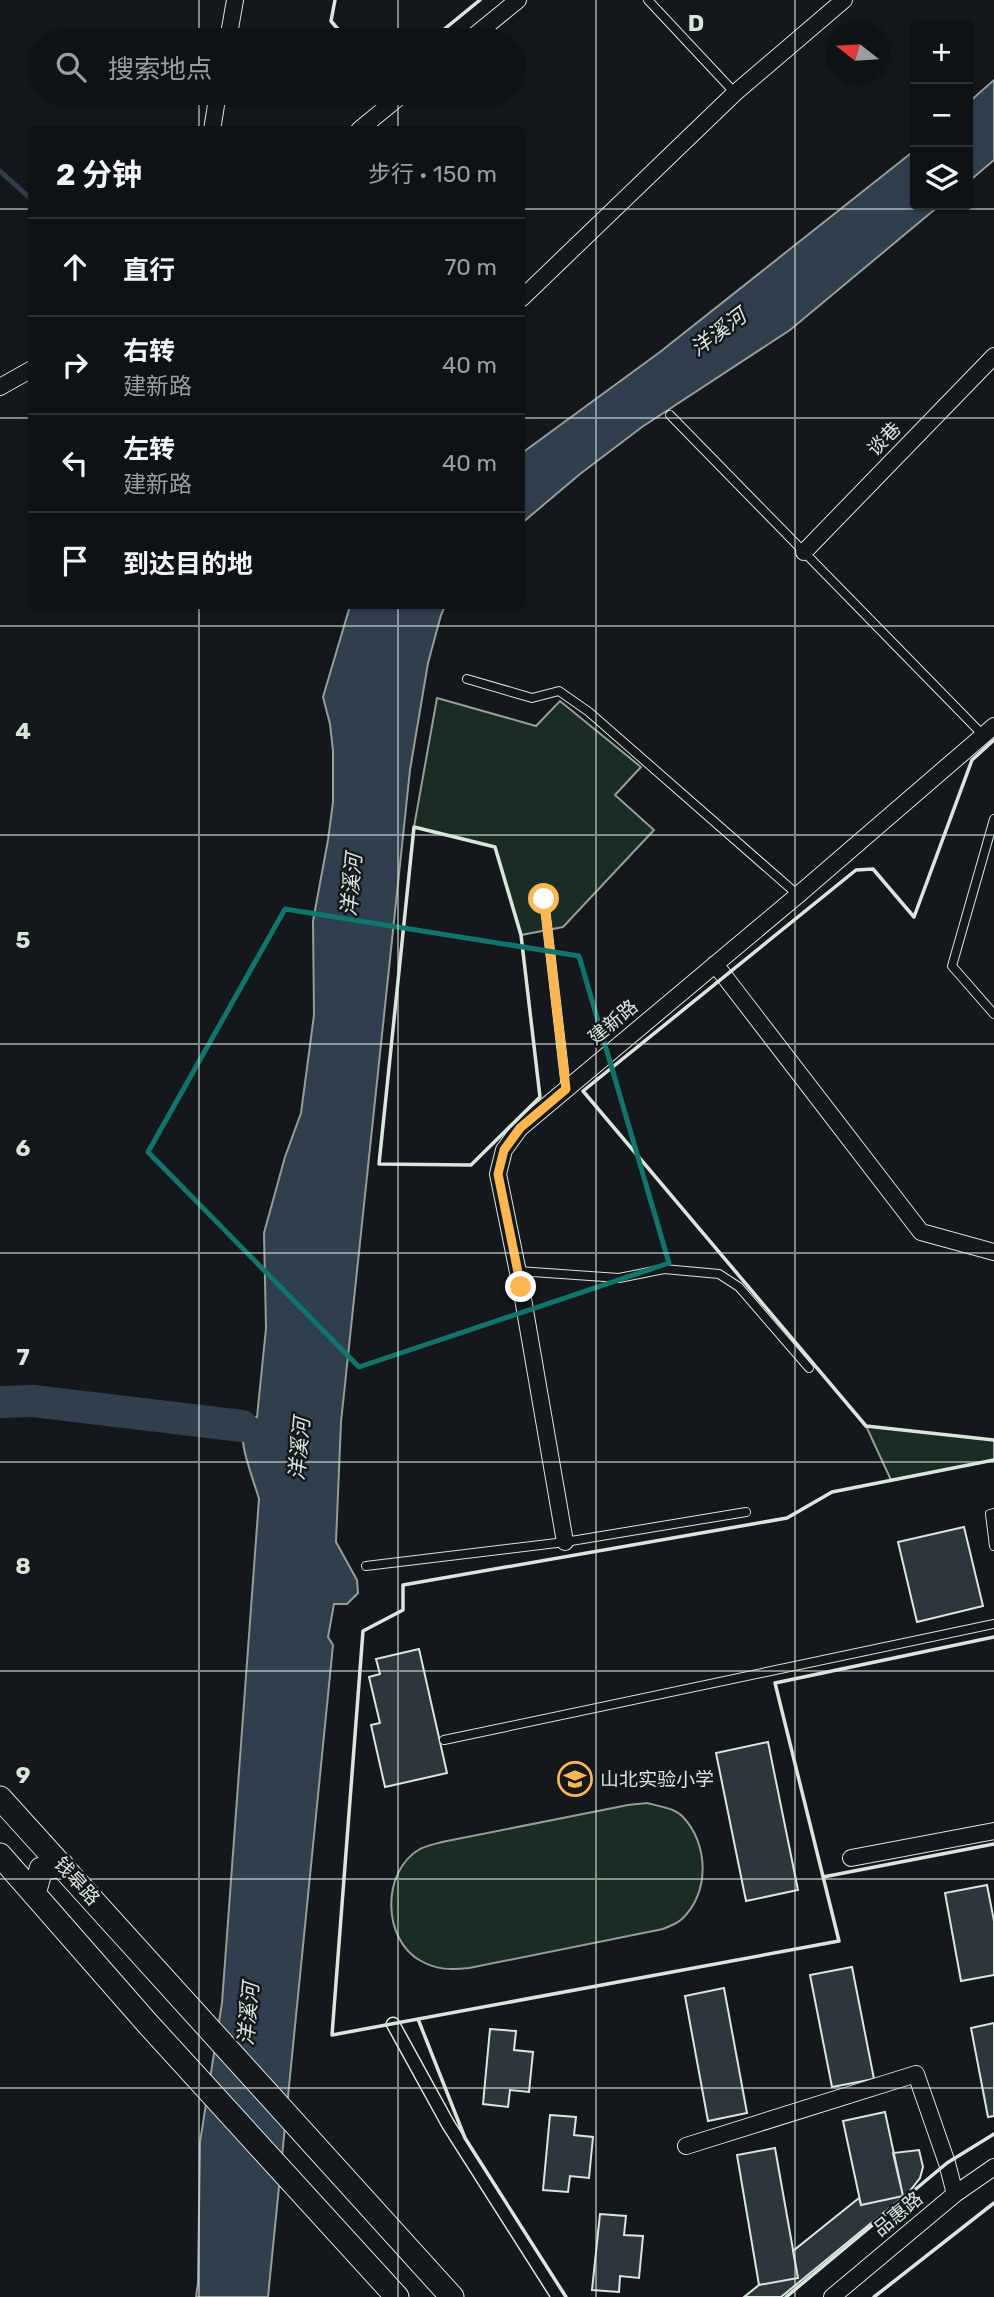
<!DOCTYPE html>
<html lang="zh">
<head>
<meta charset="utf-8">
<style>
	:root { --surface:#0f1215; --page:#1d2022; --text:#f1f3f6; --muted:#9b9ea0; --line:#2f3234 }
	body { margin:0; font-family:Rubik,"Noto Sans SC",sans-serif; background:var(--page); color:var(--text) }
	.controls { position:absolute; right:21px; top:21px; display:grid; overflow:hidden; border-radius:7px; box-shadow:0 2px 5px #0004 }
	.controls button { width:63px; height:63px; display:grid; place-items:center; padding:0; border:0; border-bottom:2px solid var(--line); background:var(--surface); color:var(--text); font:35px sans-serif }
	.compass { position:absolute; left:826px; top:21px; width:63px; height:63px; border-radius:50%; background:var(--surface); box-shadow:0 2px 5px #0004; rotate:287deg }
	.stop { position:absolute; width:21px; height:21px; margin:-16px; border:5px solid #ffb74d; border-radius:50%; background:#fff }
	.stop.end { background:#ffb74d; border-color:#fff; box-shadow:0 2px 7px #0008 }
	.list { margin:0; padding:0; list-style:none }
	h2 { display:flex; justify-content:space-between; align-items:center; height:91px; margin:0; padding:0 28px; font-size:30px }
	h2 small { font-size:23px; font-weight:400; color:var(--muted) }
	.list li { display:grid; grid-template-columns:46px 1fr auto; gap:21px; align-items:center; box-sizing:border-box; height:98px; padding:0 28px; border-top:2px solid var(--line) }
	.list b { display:block; font-size:26px; white-space:nowrap }
	.list p { margin:0; font-size:23px; white-space:nowrap; color:var(--muted) }
	.list em { font-size:23px; font-style:normal; color:var(--muted) }
	.icon { flex:none; width:38px; height:38px; fill:none; stroke:currentColor; stroke-width:2; stroke-linecap:round; stroke-linejoin:round }
	.map { position:relative; flex:none; width:994px; height:2297px; overflow:hidden }
	.search { position:absolute; background:var(--surface); box-shadow:0 2px 5px #0004; left:28px; top:28px; width:497px; height:77px; display:flex; align-items:center; gap:18px; box-sizing:border-box; padding:0 24px; border-radius:38px; color:var(--muted); font-size:26px }
	.panel { position:absolute; background:var(--surface); box-shadow:0 2px 5px #0004; left:28px; top:126px; width:497px; height:483px; border-radius:7px }
	.map>svg:first-child { display:block }
	.green { fill:#1a2d24; stroke:#939e99; stroke-width:2 }
	.water { fill:#2f3f4d; stroke:#939e99; stroke-width:2 }
	.lines { fill:none; stroke-linecap:round; stroke-linejoin:round }
	.stream { stroke:#2f3f4d; stroke-width:5 }
	.river { stroke:#2f3f4d; stroke-width:32 }
	.building { fill:#2c363c; stroke:#d8e6dc; stroke-width:2 }
	.service-casing { stroke:#d8e6dc; stroke-width:10 }
	.pedestrian-casing { stroke:#d8e6dc; stroke-width:15 }
	.minor-casing { stroke:#d8e6dc; stroke-width:18 }
	.secondary-casing { stroke:#d8e6dc; stroke-width:25 }
	.service { stroke:#14181c; stroke-width:8 }
	.pedestrian { stroke:#14181c; stroke-width:12 }
	.minor { stroke:#14181c; stroke-width:16 }
	.secondary { stroke:#14181c; stroke-width:23 }
	.wall { stroke:#d8e6dc; stroke-width:3.5 }
	.route { stroke:#ffb74d; stroke-width:9 }
	.marked { fill:none; stroke:#0f766e; stroke-width:5; stroke-linejoin:round }
	.grid { fill:none; stroke:#d8e6dc; stroke-width:2; stroke-opacity:0.55 }
	.labels { text-anchor:middle; dominant-baseline:central; stroke-width:5; stroke-linejoin:round; paint-order:stroke }
	.street-label { font-size:19px; fill:#d8e6dc; stroke:#14181c }
	.poi-label { font-size:19px; fill:#d8e6dc; stroke:#14181c; text-anchor:start }
	.water-label { font-size:21px; font-style:italic; fill:#d8e6dc; stroke:#14181c }
	.grid-label { font-size:23px; text-anchor:middle; font-weight:bold; fill:#d8e6dc; stroke:#14181c; stroke-width:5; stroke-linejoin:round; paint-order:stroke }
</style>
</head>
<body>
<div class="map">
<svg width="994" height="2297" viewBox="0 0 994 2297">
	<rect width="100%" height="100%" fill="#14181c"/>
	<path class="green" d="M437 698 536 726 560 701 641 767 615 795 654 830 563 927 521 935 495 847 414 827Z
		M866 1426 994 1440V1460L891 1480Z
		M647 1803C658 1806 674 1808 682 1816 709 1843 710 1893 682 1919 677 1924 669 1926 663 1929L469 1968C451 1970 437 1970 421 1961 382 1940 381 1871 420 1849 426 1846 435 1844 442 1842L628 1805Z"/>
	<path class="water" d="M994 80V160L968 182V103Z
		M915 150V205H940L790 330 642 427 580 474 522 523V453L660 352Z
		M350 606H445L441 615 428 663 410 770 341 1422 336 1542 357 1580 358 1593 347 1604H334L328 1637 333 1645 268 2297H196L198 2283 200 2142 222 2003 259 1499C253 1477 235 1438 246 1418L257 1417 266 1328 264 1233 285 1157 301 1113 314 1015 313 921 328 840 333 802V751L330 724 323 697Z"/>
	<g class="lines">
		<path class="stream" d="M0 171 32 200"/>
		<path class="river" d="M0 1402 33 1401 242 1426"/>
	</g>
	<path class="building" d="M964 1527 983 1606 917 1622 898 1542Z
		M419 1649 447 1773 385 1787 371 1725 380 1723 369 1677 380 1674 376 1659Z
		M768 1742 798 1890 746 1901 716 1753Z
		M987 1885 994 1921V1975L961 1981 945 1893Z
		M852 1967 874 2079 832 2087 810 1975Z
		M724 1988 747 2113 708 2121 685 1996Z
		M994 2023V2116L988 2117 971 2028Z
		M490 2029 516 2031 514 2050 533 2052 529 2092 510 2090 508 2107 483 2104Z
		M885 2112 903 2196 861 2205 843 2121Z
		M550 2115 576 2117 574 2135 593 2137 589 2178 570 2176 568 2192 543 2190Z
		M775 2148 798 2278 759 2285 737 2155Z
		M919 2150 923 2167 920 2178 909 2192 781 2297H744L759 2285 798 2278 793 2251 859 2198 861 2205 903 2196 893 2153Z
		M600 2214 626 2216 624 2235 643 2236 639 2278 620 2276 619 2292 592 2290Z"/>
	<g class="lines">
		<g class="service-casing">
			<path id="service" d="M648 0 735 93
				M670 415 983 735
				M467 679 532 698 559 691 589 712 798 895
				M994 819 952 966 994 1014
				M544 899 566 1088
				M518 1271 619 1278 664 1269 719 1274 739 1287 809 1368
				M994 1513 990 1514 994 1546
				M366 1566 565 1542 746 1512
				M444 1740 994 1624"/>
		</g>
		<g class="pedestrian-casing">
			<path id="pedestrian" d="M393 2024 448 2124 558 2297"/>
		</g>
		<g class="minor-casing">
			<path id="minor" d="M228 40 235 0
				M469 40 518 0
				M212 130 218 93
				M359 130 404 93
				M522 298 735 93 844 0
				M0 387 32 369
				M804 552 994 356
				M715 964 921 1232 994 1252
				M565 1542 521 1287 498 1174 504 1150 520 1128 798 895 994 726
				M851 1858 994 1831
				M686 2146 916 2074 947 2163 955 2194
				M832 2297 955 2194 994 2167"/>
		</g>
		<g class="secondary-casing">
			<path id="secondary" d="M0 1798 452 2297
				M0 1855 148 2024 397 2297
				M34 1894 41 1869 62 1865"/>
		</g>
		<use href="#service" class="service"/>
		<use href="#pedestrian" class="pedestrian"/>
		<use href="#minor" class="minor"/>
		<use href="#secondary" class="secondary"/>
		<path class="wall" d="M335 0 331 21 347 40
			M431 40 480 0
			M994 740 972 760 914 917 873 869 856 870 583 1091 866 1426 994 1440
			M414 827 495 847 521 935 540 1097 471 1165 379 1164Z
			M994 1460 832 1492 787 1518 403 1585V1610L363 1631 332 2035 839 1941 775 1683 994 1637
			M823 1877 994 1844
			M418 2019 465 2138 566 2297
			M786 2297 947 2163 994 2134
			M874 2297 994 2203"/>
	</g>
	<g class="lines">
		<path class="route" d="M521 1287 498 1174 504 1150 520 1128 566 1089 544 899"/>
	</g>
	<path class="marked" d="M285 909 579 956 669 1263 359 1367 148 1152Z"/>
	<path class="grid" d="M199 0V40M398 0V40M596 0V2297M795 0V2297M199 93V130M398 93V130M0 209H32M522 209H994M0 418H32M522 418H994M199 606V2297M398 606V2297M0 626H994M0 835H994M0 1044H994M0 1253H994M0 1462H994M0 1671H994M0 1879H994M0 2088H994"/>
	<defs>
		<g id="school-ring" transform="scale(1.75)"><circle r="9.5" fill="#14181c" stroke="#ffb74d" stroke-width="1.5"/><path d="M0-5L7-2L0 1L-7-2ZM-4 1L0 2.5L4 1V4Q0 6-4 4Z" fill="#ffb74d"/></g>
	</defs>
	<g fill-rule="evenodd">
		<use href="#school-ring" x="575" y="1779"/>
	</g>
	<g class="labels">
		<g class="street-label">
			<text transform="translate(884 439) rotate(-46)">谈巷</text>
			<text transform="translate(613 1022) rotate(-40)">建新路</text>
			<text transform="translate(77 1881) rotate(48)">钱皋路</text>
			<text transform="translate(898 2214) rotate(-40)">品惠路</text>
		</g>
		<g class="poi-label">
			<text x="600" y="1779">山北实验小学</text>
		</g>
		<g class="water-label">
			<text transform="translate(718 332) rotate(-37)">洋溪河</text>
			<text transform="translate(351 885) rotate(-85)">洋溪河</text>
			<text transform="translate(299 1449) rotate(-85)">洋溪河</text>
			<text transform="translate(248 2014) rotate(-85)">洋溪河</text>
		</g>
	</g>
	<g class="grid-label">
		<text x="696" y="31">D</text>
		<text x="23" y="739">4</text>
		<text x="23" y="948">5</text>
		<text x="23" y="1156">6</text>
		<text x="23" y="1365">7</text>
		<text x="23" y="1574">8</text>
		<text x="23" y="1783">9</text>
	</g>
</svg>
<div class="controls">
<button>+</button>
<button>−</button>
<button><svg class="icon" aria-label="layers" viewBox="0 0 24 24"><path d="M12 4l9 5-9 5-9-5zM3 14l9 5 9-5"/></svg></button>
</div>
<svg class="compass" viewBox="-18 -18 36 36"><path d="M0-13l5 13h-10z" fill="#e53935"/><path d="M0 13l5-13h-10z" fill="#9b9ea0"/></svg>
<div class="stop" style="left:544px;top:899px"></div>
<div class="stop end" style="left:521px;top:1287px"></div>
<div class="search"><svg class="icon" aria-label="search" viewBox="0 0 24 24"><circle cx="10" cy="10" r="6"/><path d="M15 15l6 6"/></svg>搜索地点</div>
<section class="panel">
<h2>2 分钟<small>步行 · 150 m</small></h2>
<ul class="list">
<li><svg class="icon" aria-label="ahead" viewBox="0 0 24 24"><path d="M12 20V5M6 11l6-6 6 6"/></svg><div><b>直行</b></div><em>70 m</em></li>
<li><svg class="icon" aria-label="right" viewBox="0 0 24 24"><path d="M7 20v-9h11M14 6l5 5-5 5"/></svg><div><b>右转</b><p>建新路</p></div><em>40 m</em></li>
<li><svg class="icon" aria-label="left" viewBox="0 0 24 24"><path d="M17 20v-9H6M10 6l-5 5 5 5"/></svg><div><b>左转</b><p>建新路</p></div><em>40 m</em></li>
<li><svg class="icon" aria-label="arrive" viewBox="0 0 24 24"><path d="M6 21V4h12l-3 4 3 4H6"/></svg><div><b>到达目的地</b></div></li>
</ul>
</section>
</div>
</body>
</html>
